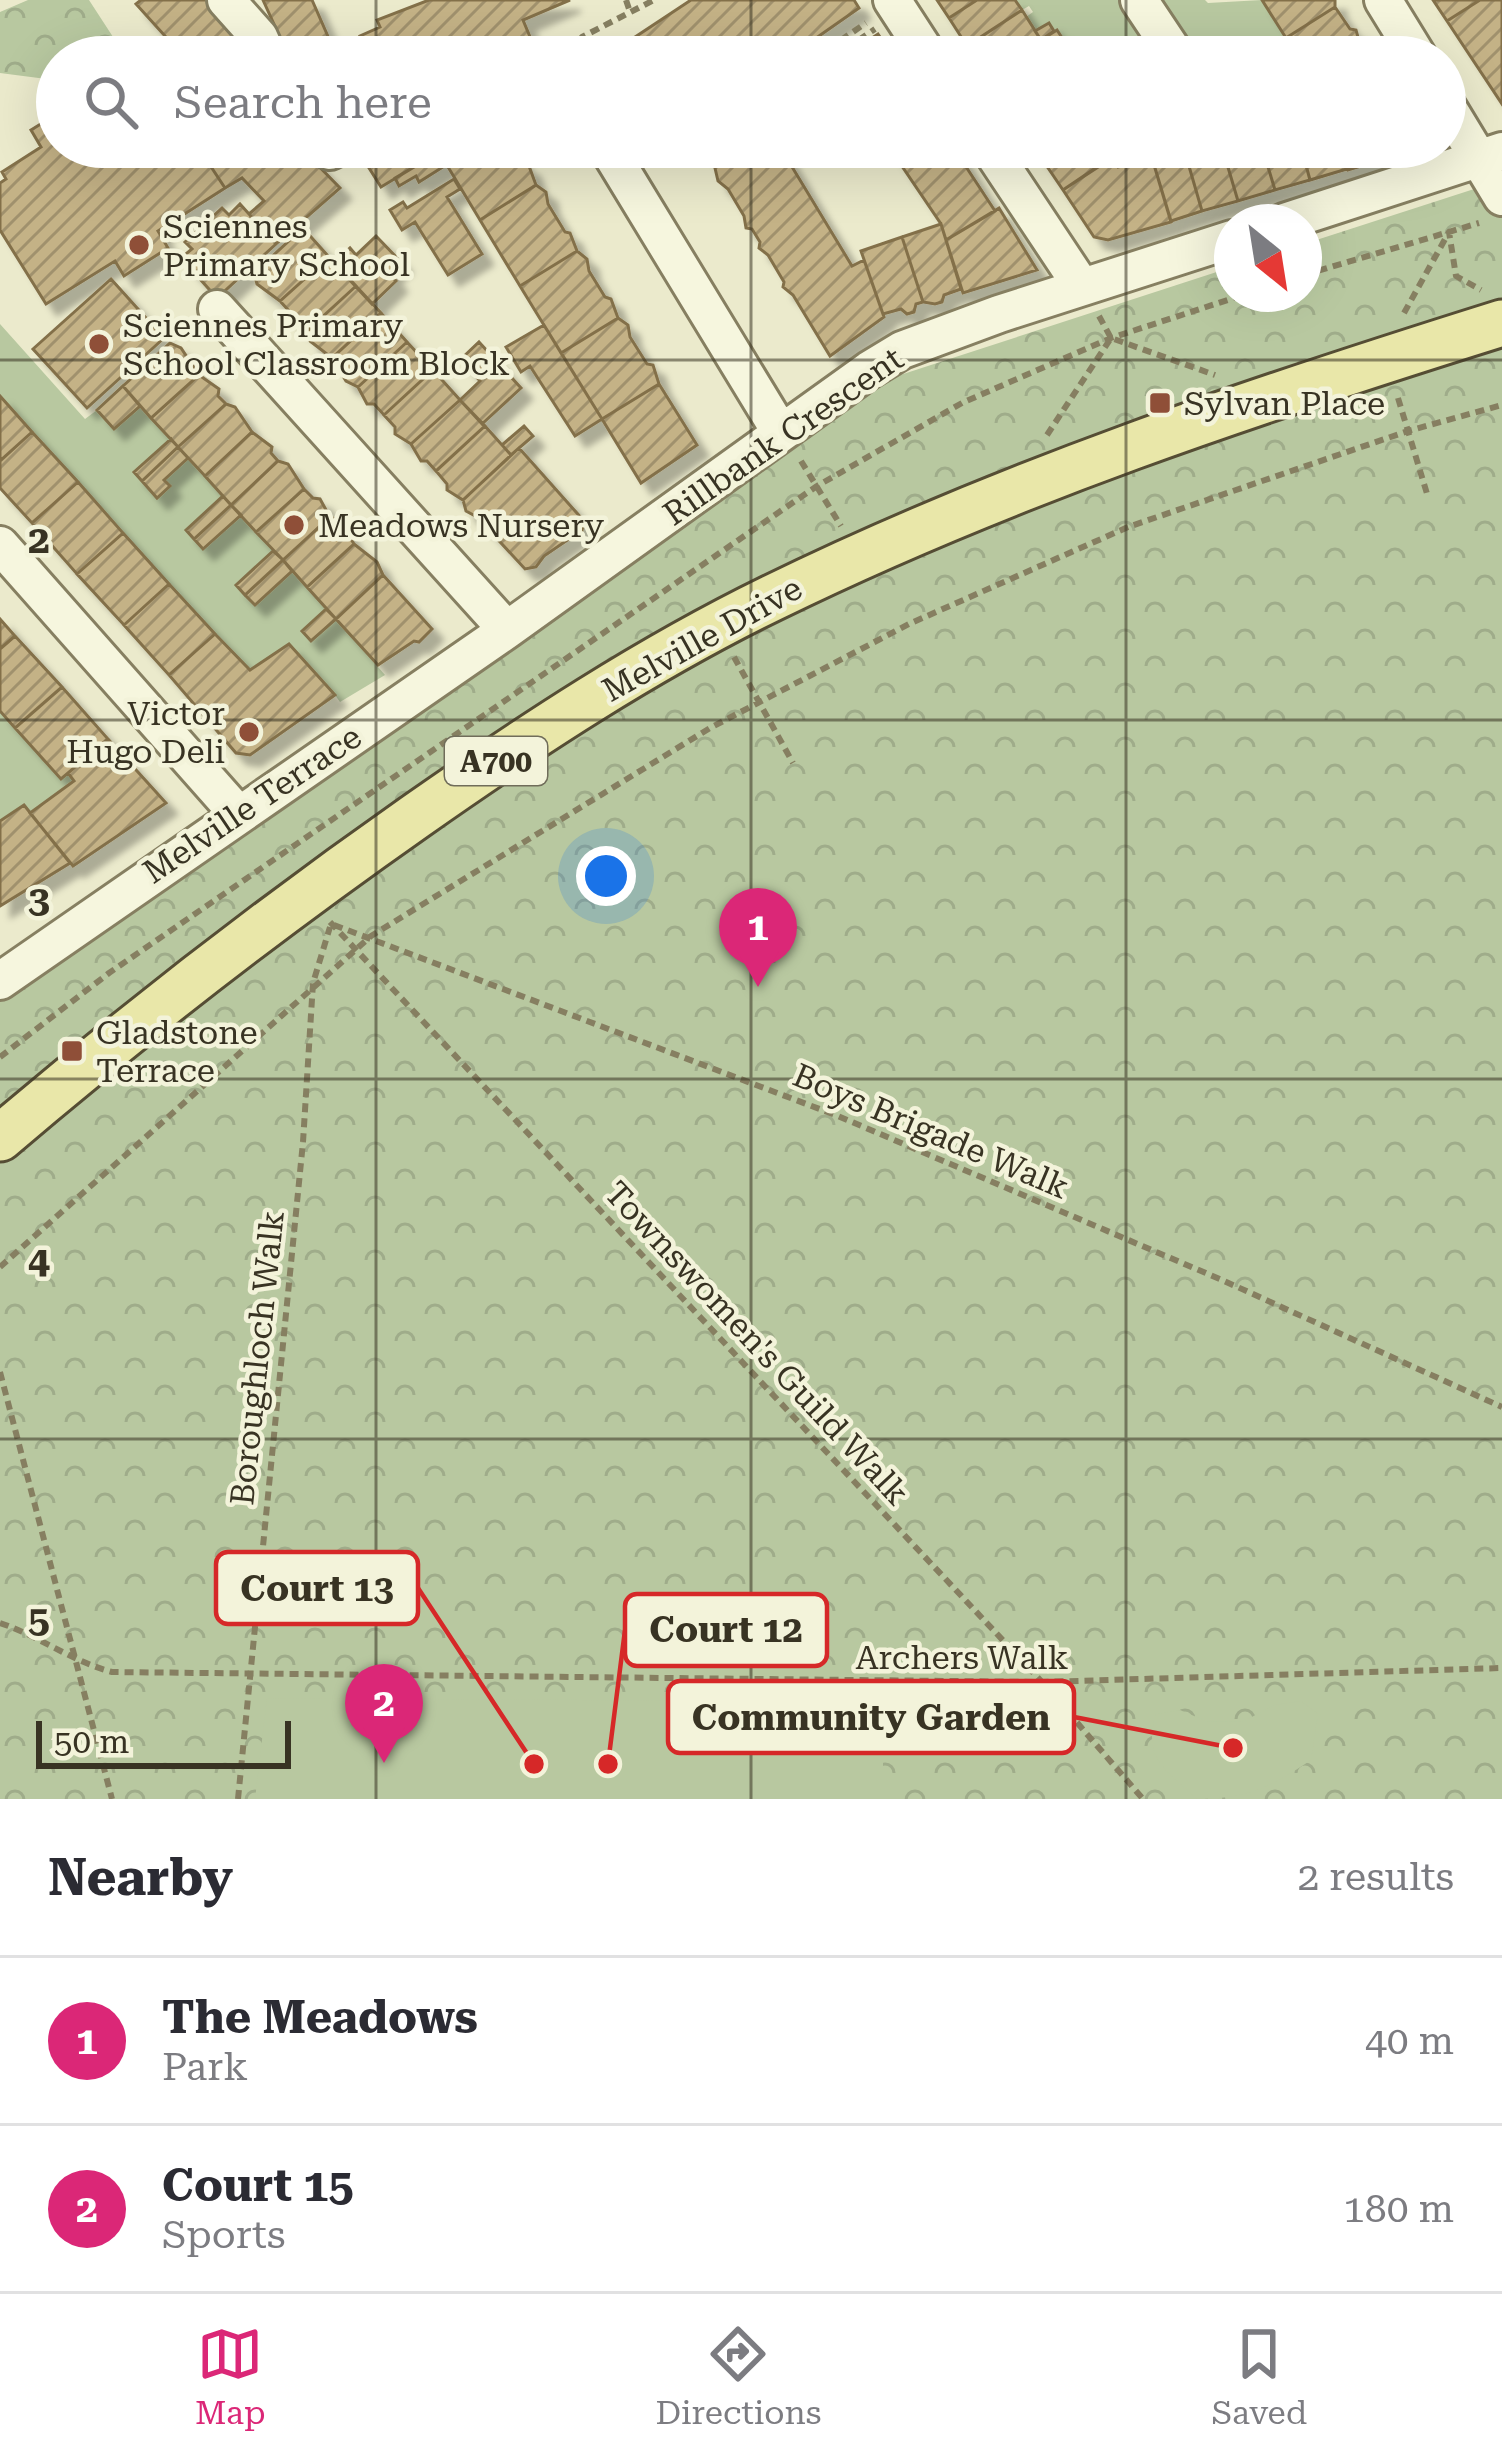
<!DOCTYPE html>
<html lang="en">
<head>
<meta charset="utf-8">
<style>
	:root { --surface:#fff; --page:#f2f2f3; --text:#2b2b33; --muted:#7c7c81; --line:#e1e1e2; --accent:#db2777 }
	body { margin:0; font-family:"Roboto Serif",serif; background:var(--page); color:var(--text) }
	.compass { position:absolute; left:1214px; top:204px; width:108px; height:108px; border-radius:50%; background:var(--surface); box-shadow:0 12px 48px #0002; rotate:150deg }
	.scale { position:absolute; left:36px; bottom:30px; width:255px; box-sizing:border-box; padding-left:12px; border:6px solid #383323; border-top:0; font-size:33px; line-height:42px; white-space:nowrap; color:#383323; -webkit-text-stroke:9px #f3f3da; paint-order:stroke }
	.you { position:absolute; left:606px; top:876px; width:42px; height:42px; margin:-30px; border:9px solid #fff; border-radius:50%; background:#1a73e8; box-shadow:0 0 0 18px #1a73e833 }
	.badge { display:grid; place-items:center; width:78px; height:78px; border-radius:50%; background:var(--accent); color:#fff; font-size:39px; font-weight:700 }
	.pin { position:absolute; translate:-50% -99px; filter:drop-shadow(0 3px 6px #0008) }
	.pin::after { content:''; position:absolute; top:63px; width:42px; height:36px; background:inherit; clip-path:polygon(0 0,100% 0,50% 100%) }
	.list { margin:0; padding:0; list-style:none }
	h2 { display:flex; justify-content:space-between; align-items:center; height:156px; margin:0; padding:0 48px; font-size:51px }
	h2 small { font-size:39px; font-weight:400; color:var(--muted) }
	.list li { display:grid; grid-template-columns:78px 1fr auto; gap:36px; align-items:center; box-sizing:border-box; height:168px; padding:0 48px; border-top:3px solid var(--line) }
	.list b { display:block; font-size:45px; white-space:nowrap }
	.list p { margin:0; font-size:39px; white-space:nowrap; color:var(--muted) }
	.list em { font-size:39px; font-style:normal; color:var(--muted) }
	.icon { flex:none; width:66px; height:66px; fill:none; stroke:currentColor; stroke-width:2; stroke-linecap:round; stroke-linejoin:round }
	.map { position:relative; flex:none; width:1502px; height:1799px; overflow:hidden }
	.search { position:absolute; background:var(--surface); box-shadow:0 12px 48px #0002; left:36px; right:36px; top:36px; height:132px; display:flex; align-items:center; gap:30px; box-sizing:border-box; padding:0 42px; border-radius:66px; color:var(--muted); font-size:45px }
	.sheet { height:492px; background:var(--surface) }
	nav { display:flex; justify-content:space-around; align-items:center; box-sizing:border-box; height:168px; border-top:3px solid var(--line); background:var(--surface); font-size:33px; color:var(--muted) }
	nav a { display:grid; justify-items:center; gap:6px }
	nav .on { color:var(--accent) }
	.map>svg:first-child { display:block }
	.forest { fill:url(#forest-crowns) }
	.garden { fill:#b8c8a0 }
	.building { fill:url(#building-hatch); stroke:#83704a; stroke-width:3; filter:url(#shadow) }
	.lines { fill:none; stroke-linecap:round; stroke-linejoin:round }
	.minor-casing { stroke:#867f61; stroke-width:42 }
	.major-casing { stroke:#554d34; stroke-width:51 }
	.path { stroke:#867f61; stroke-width:6; stroke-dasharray:9 6; stroke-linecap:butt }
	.minor { stroke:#f6f6de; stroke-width:36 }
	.major { stroke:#e9e7a9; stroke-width:45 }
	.grid { fill:none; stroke:#383323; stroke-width:3; stroke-opacity:0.55 }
	.poi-dot { fill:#8f4f38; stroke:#f3f3da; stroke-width:4.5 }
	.labels { text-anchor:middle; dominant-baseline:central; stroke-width:9; stroke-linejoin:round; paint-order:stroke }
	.shield { fill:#f3f3da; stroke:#706d5a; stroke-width:3 }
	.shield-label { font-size:30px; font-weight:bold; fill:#383323 }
	.poi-label { font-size:33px; fill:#383323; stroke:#f3f3da; text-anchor:start }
	.street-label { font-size:33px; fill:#383323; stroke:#f3f3da }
	.grid-label { font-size:39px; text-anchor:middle; font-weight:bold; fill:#383323; stroke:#f3f3da; stroke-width:9; stroke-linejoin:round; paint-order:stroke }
	.leader { fill:none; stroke:#d62828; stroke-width:4.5 }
	.callout-dot { fill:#d62828; stroke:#f3f3da; stroke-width:4.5 }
	.callout { fill:#f3f3da; stroke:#d62828; stroke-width:4.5 }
	.callout-label { font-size:36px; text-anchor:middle; font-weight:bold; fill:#383323 }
</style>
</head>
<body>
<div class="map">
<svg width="1502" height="1799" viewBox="0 0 1502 1799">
	<defs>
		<pattern id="forest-crowns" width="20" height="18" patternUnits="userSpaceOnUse" patternTransform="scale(3)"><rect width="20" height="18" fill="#b8c8a0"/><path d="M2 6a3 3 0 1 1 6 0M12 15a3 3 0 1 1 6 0" fill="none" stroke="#9fac8a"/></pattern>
		<pattern id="building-hatch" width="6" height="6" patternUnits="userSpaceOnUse" patternTransform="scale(3)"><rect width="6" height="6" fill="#c4b286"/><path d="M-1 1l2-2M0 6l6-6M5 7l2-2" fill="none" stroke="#a0916d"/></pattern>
		<filter id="shadow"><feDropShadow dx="11" dy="11" stdDeviation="3" flood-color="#0004"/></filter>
	</defs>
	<rect width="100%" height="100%" fill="#ebeacc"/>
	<path class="forest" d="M28 0H89L115 40 89 57H57L54 80 0 73V12Z
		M1502 180V1799H0V998L26 976 894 377 1232 267V294H1304V244Z"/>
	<path class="garden" d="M1015 0H1123L1159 57H1053L1068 47 1049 23 1035 31 1026 17 1033 12 1029 6 1022 10Z
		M1153 0H1205L1208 3 1262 0 1298 57H1240L1220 50 1206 56 1195 39 1187 43Z
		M1125 147H1185V148L1118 167 1112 157Z
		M0 324 85 419 97 410 114 429 140 406 171 439 134 472 156 497 170 486 164 480 188 458 223 496 186 530 241 515 273 551 237 585 254 605 292 571 326 609 303 631 310 641 336 619 385 675 340 702 335 695 245 667 0 396Z
		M0 711 61 778 68 773 74 781 30 813 24 806 0 821Z
		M267 1698 883 1702V1799H255Z
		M1301 1701 1318 1714 1311 1760C1271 1787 1247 1799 1197 1799 1167 1771 1142 1758 1156 1714L1180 1710 1206 1721 1242 1722 1275 1705Z"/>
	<path class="building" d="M141 0H212L247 37 240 44 253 57H184L136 4Z
		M263 0H312L337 57H289Z
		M429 0H570L523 20 533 44 506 57H348L366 49 360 36 380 27 377 20Z
		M691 0H854L859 8 789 57H618L614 51Z
		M937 0H977L949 18Z
		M977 0H1015L1022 10 967 46 949 18Z
		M1262 0H1335V7L1286 38Z
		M1433 0H1480L1447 21Z
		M1480 0H1502V104L1447 21Z
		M1335 7 1350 29 1356 30 1361 48 1346 57H1298L1286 38Z
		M1022 10 1041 40 1016 57H975L967 46Z
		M1049 23 1054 31 1041 40 1035 31Z
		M1057 30 1068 47 1052 57 1041 40Z
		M878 34 894 57H843Z
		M1041 40 1052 57H1016Z
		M57 114V147H198L225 188 158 231 168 248 124 276 115 261 46 304 0 230V183L6 179 2 172 41 147 31 130Z
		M198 147H300L340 188 276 244 249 214 264 201 242 178 225 188Z
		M387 147H436L439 152 381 187 364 160Z
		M447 147H512L523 164 529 166 536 185 480 220 439 152Z
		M702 147H751L715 168Z
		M751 147H780L852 266 864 260 884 317 830 356 793 295 783 287 784 282 768 255 759 248 760 242 752 229 746 228 744 216 728 189 718 181 715 168Z
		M889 147H953L995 211 946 240 941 224Z
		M1034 147H1067L1044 162Z
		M1067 147H1109L1115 156 1063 190 1044 162Z
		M1222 147 1238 201 1202 211 1184 149Z
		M1222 147H1262L1275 190 1238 201Z
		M1262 147H1301L1310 180 1275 190Z
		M1301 147H1341L1347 169 1310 180Z
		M1341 147H1413L1403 154 1348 170Z
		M1184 149 1202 211 1171 221 1152 158Z
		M439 152 446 165 419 182 416 176 399 186 395 178Z
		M1112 157 1118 167 1152 158 1171 222 1108 240 1094 237 1063 190Z
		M454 179 460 189 447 197 482 254 448 275 415 222 402 230 390 210 403 202 407 208Z
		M536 185 546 192 548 204 565 232 570 233 577 251 520 286 480 220Z
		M240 204 276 244 217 298 181 258 192 249 185 242 222 208 229 215Z
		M999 208 1037 270 963 293 946 240Z
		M941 224 961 289 944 295 942 302 935 304 923 302 902 237Z
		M303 228 329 257 280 301 257 284 254 273Z
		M376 236 401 262 389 273 396 281 372 304 334 263 350 248 356 255Z
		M902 237 923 302 916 304 914 312 907 314 901 309 883 314 861 251Z
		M577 251 587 259 589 271 605 297 611 299 618 318 561 353 520 286Z
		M329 257 356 286 307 331 289 319 290 312 280 301Z
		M111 279 164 338 87 408 33 349Z
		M356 286 381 313 332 358 310 341 307 331Z
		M381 313 407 342 358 387 346 381 332 358Z
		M618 318 628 325 630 337 647 364 653 365 659 384 602 419 561 353Z
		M544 325 602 419 575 436 530 366 521 372 506 347Z
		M407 342 433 370 384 415 374 404H367L358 387Z
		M479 342 521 388 482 424 460 400 480 381 461 359Z
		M170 343 181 348 199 375 151 418 123 386Z
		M433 370 460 400 411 444 395 434V427L384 415Z
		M199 375 219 389 218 396 226 404 178 447 151 418Z
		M659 384 697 445 641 483 602 419Z
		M123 386 140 406 114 429 97 410Z
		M0 396 32 432 0 461Z
		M460 400 485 426 436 471 427 461H421L411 444Z
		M226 404 235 407 252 432 205 476 178 447Z
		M485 426 511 455 463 500 447 490V484L436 471Z
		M524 426 533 436 511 455 502 445Z
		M32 432 78 482 32 523 0 488V461Z
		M252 432 272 447 271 453 278 461 231 505 205 476Z
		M171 439 178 447 142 481 134 472Z
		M178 447 188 458 164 480 170 486 157 498 142 481Z
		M519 448 584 521 582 530 544 556 536 567 525 569 477 517 466 511 463 500Z
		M278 461 288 464 304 489 256 532 231 505Z
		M78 482 123 533 77 574 32 523Z
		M304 489 313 498 320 499 330 517 283 560 256 532Z
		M223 496 231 505 194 539 186 530Z
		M231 505 241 515 203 549 194 539Z
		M330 517 340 521 354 544 307 587 283 560Z
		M123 533 169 584 124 625 77 574Z
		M354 544 377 562 383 575 336 619 307 587Z
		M273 551 283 560 245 595 236 585Z
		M283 560 292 571 255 605 245 595Z
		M383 575 432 629 419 642 414 641 378 665 336 619Z
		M169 584 215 634 169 675 124 625Z
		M326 609 336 619 311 641 302 631Z
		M0 619 15 636 0 649Z
		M215 634 250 670 289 644 335 695 250 755 236 753 169 675Z
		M15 636 62 687 15 728 0 711V649Z
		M62 687 108 739 61 779 15 728Z
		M108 739 166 803 73 866 30 813 74 781 68 773Z
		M24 805 70 863 0 906V821Z"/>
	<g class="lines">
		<g class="minor-casing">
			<path id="minor" d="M226 0 259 37 268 57
				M892 0 929 57
				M1139 0 1177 57
				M1383 0 1418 57
				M1445 103 1502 197
				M325 147 330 151 338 147
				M607 147 781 433
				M989 147 1082 287
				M1284 222 1502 151
				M217 309 507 630
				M0 545 238 814
				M0 981 507 630 869 370 902 350 999 314 1232 239"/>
		</g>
		<g class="major-casing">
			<path id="major" d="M0 1138C134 1024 272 917 416 816 530 736 647 659 772 598 1007 483 1253 401 1502 323"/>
		</g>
		<path class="path" d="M626 0 630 12
			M584 57 582 37 654 0
			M816 57 866 23
			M834 57 875 29
			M653 161 676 147
			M1304 275 1479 223
			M1404 313 1449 232 1456 276 1481 290
			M1099 316 1111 338
			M1398 398 1428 497
			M1047 435 1111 338 1215 375
			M801 461 841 526
			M734 657 793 763
			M330 922 1042 1682 1143 1799
			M334 925 838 1116 1222 1280 1502 1407
			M0 1057 109 973 817 486 962 403 1111 338 1246 294
			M0 1267 371 936 710 728 909 624 1128 527 1408 431 1502 405
			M0 1372 112 1799
			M0 1623C39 1636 71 1661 112 1672L1042 1682 1502 1668
			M238 1799 303 1142 313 983 330 927"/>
		<use href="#minor" class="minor"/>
		<use href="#major" class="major"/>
	</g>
	<path class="grid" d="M376 0V57M751 0V57M1126 0V57M376 147V1799M751 147V1799M1126 147V1799M0 360H1502M0 720H1502M0 1079H1502M0 1439H1502"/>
	<g class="poi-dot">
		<circle cx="139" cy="245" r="12"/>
		<circle cx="99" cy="344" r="12"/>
		<rect x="1148" y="391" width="24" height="24" rx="6"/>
		<circle cx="294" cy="525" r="12"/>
		<circle cx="249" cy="732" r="12"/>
		<rect x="60" y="1039" width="24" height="24" rx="6"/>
	</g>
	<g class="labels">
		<rect class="shield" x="445" y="737" width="102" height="48" rx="9"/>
		<g class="shield-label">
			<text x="496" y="761">A700</text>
		</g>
		<g class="poi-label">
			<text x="163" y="226">Sciennes<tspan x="163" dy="38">Primary School</tspan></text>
			<text x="123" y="325">Sciennes Primary<tspan x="123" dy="38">School Classroom Block</tspan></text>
			<text x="1184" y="403">Sylvan Place</text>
			<text x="318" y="525">Meadows Nursery</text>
			<text x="225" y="713" text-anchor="end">Victor<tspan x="225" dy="38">Hugo Deli</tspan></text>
			<text x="96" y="1032">Gladstone<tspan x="96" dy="38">Terrace</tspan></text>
		</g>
		<g class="street-label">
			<text transform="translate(783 436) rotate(-35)">Rillbank Crescent</text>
			<text transform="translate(702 639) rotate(-29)">Melville Drive</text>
			<text transform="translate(252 804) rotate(-34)">Melville Terrace</text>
			<text transform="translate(931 1131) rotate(23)">Boys Brigade Walk</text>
			<text transform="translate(757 1343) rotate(47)">Townswomen's Guild Walk</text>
			<text transform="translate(257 1358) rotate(-84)">Boroughloch Walk</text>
			<text x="962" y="1657">Archers Walk</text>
		</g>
	</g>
	<g class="grid-label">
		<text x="39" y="553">2</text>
		<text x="39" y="913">3</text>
		<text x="39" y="1273">4</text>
		<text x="39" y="1633">5</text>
	</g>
	<path class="leader" d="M534 1764L418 1588M608 1764L625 1630M1233 1748L1074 1717"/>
	<g class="callout-dot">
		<circle cx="534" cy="1764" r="12"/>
		<circle cx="608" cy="1764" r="12"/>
		<circle cx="1233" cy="1748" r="12"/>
	</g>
	<g class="callout">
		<rect x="216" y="1552" width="202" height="72" rx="12"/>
		<rect x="625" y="1594" width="202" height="72" rx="12"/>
		<rect x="668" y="1681" width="406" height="72" rx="12"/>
	</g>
	<g class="callout-label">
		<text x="317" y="1601">Court 13</text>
		<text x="726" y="1642">Court 12</text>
		<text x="871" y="1730">Community Garden</text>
	</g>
</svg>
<svg class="compass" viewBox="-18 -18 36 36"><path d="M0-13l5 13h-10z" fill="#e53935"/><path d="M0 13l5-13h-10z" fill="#7c7c81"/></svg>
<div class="scale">50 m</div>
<div class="you"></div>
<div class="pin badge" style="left:758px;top:987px">1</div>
<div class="pin badge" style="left:384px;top:1763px">2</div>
<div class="search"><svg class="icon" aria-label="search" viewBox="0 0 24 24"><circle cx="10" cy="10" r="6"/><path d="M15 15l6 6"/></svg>Search here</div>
</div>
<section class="sheet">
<h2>Nearby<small>2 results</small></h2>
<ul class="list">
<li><span class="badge">1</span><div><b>The Meadows</b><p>Park</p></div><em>40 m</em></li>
<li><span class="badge">2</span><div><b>Court 15</b><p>Sports</p></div><em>180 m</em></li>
</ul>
</section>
<nav>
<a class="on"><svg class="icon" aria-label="map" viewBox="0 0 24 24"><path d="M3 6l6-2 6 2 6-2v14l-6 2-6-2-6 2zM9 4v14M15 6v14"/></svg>Map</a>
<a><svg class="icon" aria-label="directions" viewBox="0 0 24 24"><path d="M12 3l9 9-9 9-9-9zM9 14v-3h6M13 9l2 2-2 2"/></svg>Directions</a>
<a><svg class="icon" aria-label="saved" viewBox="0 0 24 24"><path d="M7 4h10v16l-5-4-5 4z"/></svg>Saved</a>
</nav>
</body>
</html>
